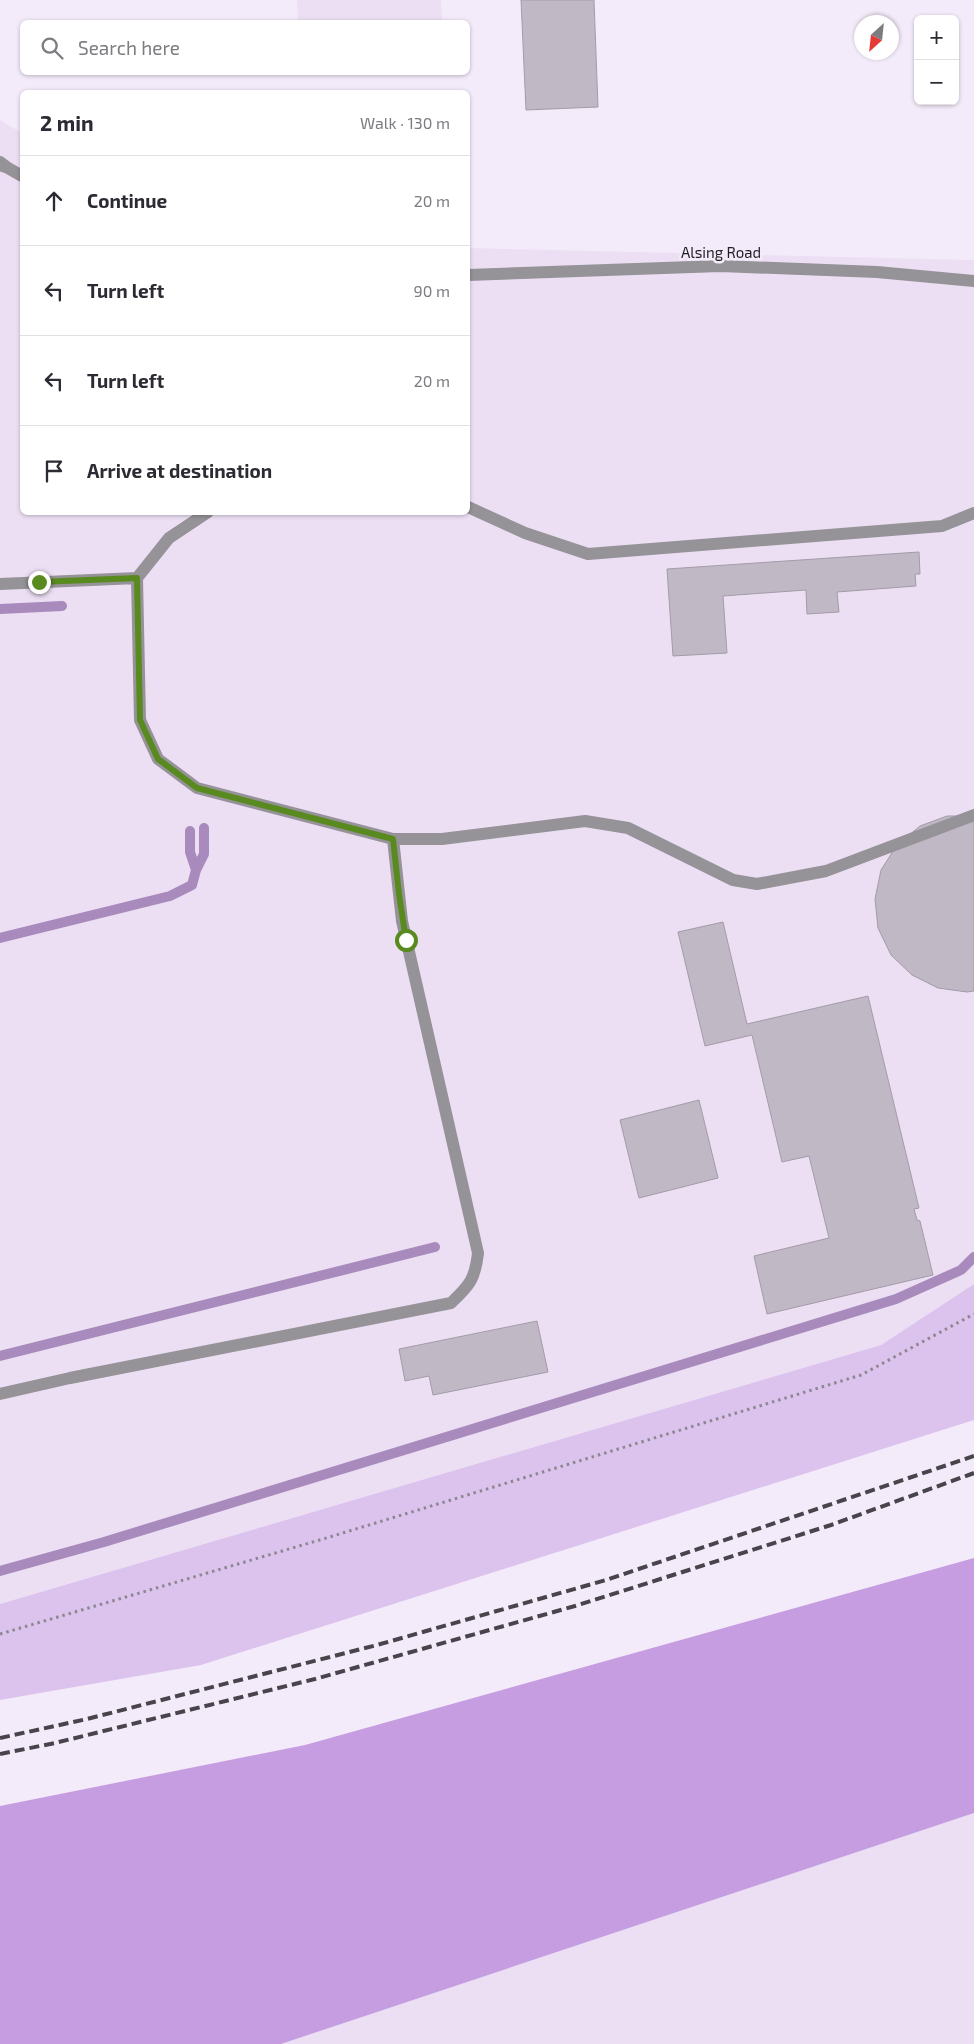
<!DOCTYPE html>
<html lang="en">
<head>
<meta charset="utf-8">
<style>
	:root { --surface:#fff; --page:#f7f7f7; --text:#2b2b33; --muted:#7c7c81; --line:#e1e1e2 }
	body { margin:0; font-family:"Exo 2",sans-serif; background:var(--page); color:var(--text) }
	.controls { position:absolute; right:15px; top:15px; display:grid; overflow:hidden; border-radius:8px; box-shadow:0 1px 4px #0004 }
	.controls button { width:45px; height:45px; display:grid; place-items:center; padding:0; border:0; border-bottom:1px solid var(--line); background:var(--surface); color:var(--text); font:25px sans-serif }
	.compass { position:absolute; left:854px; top:15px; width:45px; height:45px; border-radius:50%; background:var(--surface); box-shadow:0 1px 4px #0004; rotate:207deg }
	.stop { position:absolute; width:15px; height:15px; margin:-11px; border:4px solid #598a1f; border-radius:50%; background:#fff }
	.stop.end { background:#598a1f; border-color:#fff; box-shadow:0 1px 5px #0008 }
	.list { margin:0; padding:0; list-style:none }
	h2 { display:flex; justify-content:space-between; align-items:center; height:65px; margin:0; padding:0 20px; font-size:21px }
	h2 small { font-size:16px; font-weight:400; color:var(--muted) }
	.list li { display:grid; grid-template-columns:32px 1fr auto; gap:15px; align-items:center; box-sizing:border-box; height:90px; padding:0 20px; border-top:1px solid var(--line) }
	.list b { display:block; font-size:19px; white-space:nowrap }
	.list em { font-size:16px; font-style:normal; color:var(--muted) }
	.icon { flex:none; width:28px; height:28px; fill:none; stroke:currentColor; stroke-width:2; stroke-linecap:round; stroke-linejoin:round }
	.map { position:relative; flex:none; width:974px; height:2044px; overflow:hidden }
	.search { position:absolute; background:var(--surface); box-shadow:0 1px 4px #0004; left:20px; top:20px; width:450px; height:55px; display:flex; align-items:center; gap:12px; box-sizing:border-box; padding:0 18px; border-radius:8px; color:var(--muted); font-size:19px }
	.panel { position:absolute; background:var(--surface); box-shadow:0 1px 4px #0004; left:20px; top:90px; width:450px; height:425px; border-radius:8px }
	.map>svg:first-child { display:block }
	.built { fill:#ecdff4 }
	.green { fill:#dcc3ee }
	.forest { fill:#c59de0 }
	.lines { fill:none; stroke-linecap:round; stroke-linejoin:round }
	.stream { stroke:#a88abc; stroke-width:10 }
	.building { fill:#c0b8c5; stroke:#a39ba8 }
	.path { stroke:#8d8791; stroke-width:3; stroke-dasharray:2.5 4; stroke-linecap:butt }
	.service { stroke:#959298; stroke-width:12 }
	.rail { stroke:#48444b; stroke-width:4; stroke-dasharray:10 5; stroke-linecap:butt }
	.route { stroke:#598a1f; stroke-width:6 }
	.labels { text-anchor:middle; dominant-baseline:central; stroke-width:5; stroke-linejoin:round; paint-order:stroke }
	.street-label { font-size:15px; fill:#201d22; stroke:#f4ebfa }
</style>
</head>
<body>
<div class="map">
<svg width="974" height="2044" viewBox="0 0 974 2044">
	<rect width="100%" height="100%" fill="#f4ebfa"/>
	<path class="built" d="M297 0H441L442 22H298Z
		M0 120 22 133V512H468V248L974 260V1284L881 1345 0 1604Z
		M974 1813V2044H281Z"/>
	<path class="green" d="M974 1284V1420L201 1665 0 1700V1604L881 1345Z"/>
	<path class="forest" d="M974 1558V1813L281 2044H0V1806L305 1745Z"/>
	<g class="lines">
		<path class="stream" d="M0 609 62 606
			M190 831V852L196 870
			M0 938 170 896 192 885 196 870 204 854V828
			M0 1356 435 1247
			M0 1571 104 1542 896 1299 961 1270 974 1257"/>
	</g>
	<path class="building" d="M521 0H594L598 107 526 110Z
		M919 552 920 574H915L916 586 837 592 839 612 807 614 806 590 723 596 727 653 673 656 667 569Z
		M947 816H974V991L967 992 938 988 912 975 891 955 878 928 875 899 881 870 897 845 920 826Z
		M723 922 747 1024 868 996 919 1208 914 1209 917 1220 920 1221 933 1275 767 1314 754 1256 829 1238 809 1156 782 1162 752 1035 705 1046 678 932Z
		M699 1100 718 1178 639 1198 620 1120Z
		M537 1321 548 1372 433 1395 429 1376 405 1381 399 1349Z"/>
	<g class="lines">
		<path class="path" d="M0 1634 323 1539 861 1375 974 1314"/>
		<path class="service" d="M0 162 8 168 0 165
			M8 168 22 176
			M468 275 720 266 877 272 974 281
			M468 507 525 533 588 554 942 526 974 513
			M0 584 137 578 169 538 208 512
			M393 839H442L585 821 628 828 733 880 757 884 826 871 974 815
			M0 1394 70 1378 451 1303C470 1285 475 1279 478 1253L402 921 393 839 197 788 158 759 140 720 137 578"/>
		<path class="rail" d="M0 1738 87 1719 377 1645 606 1580 974 1456
			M0 1754 55 1743 315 1679 575 1606 831 1525 974 1473"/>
	</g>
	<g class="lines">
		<path class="route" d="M39 582 137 578 140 720 158 759 197 788 393 839 399 894 406 940"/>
	</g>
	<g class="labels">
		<g class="street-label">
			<text x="721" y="252">Alsing Road</text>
		</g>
	</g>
</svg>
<div class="controls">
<button>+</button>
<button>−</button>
</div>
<svg class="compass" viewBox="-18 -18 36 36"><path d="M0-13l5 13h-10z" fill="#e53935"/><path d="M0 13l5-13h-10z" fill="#7c7c81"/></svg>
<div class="stop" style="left:406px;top:940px"></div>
<div class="stop end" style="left:39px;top:582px"></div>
<div class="search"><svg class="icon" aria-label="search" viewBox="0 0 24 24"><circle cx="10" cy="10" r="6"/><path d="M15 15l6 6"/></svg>Search here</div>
<section class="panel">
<h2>2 min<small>Walk · 130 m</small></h2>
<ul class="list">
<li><svg class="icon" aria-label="ahead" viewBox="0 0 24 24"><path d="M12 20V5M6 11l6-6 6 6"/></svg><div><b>Continue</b></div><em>20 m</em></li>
<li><svg class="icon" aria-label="left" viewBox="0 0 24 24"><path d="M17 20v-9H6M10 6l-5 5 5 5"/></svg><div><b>Turn left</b></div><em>90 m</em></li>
<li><svg class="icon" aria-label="left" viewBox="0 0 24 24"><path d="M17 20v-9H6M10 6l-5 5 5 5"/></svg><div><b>Turn left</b></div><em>20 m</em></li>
<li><svg class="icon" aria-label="arrive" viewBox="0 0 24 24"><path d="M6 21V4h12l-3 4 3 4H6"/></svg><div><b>Arrive at destination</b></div></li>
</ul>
</section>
</div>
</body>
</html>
